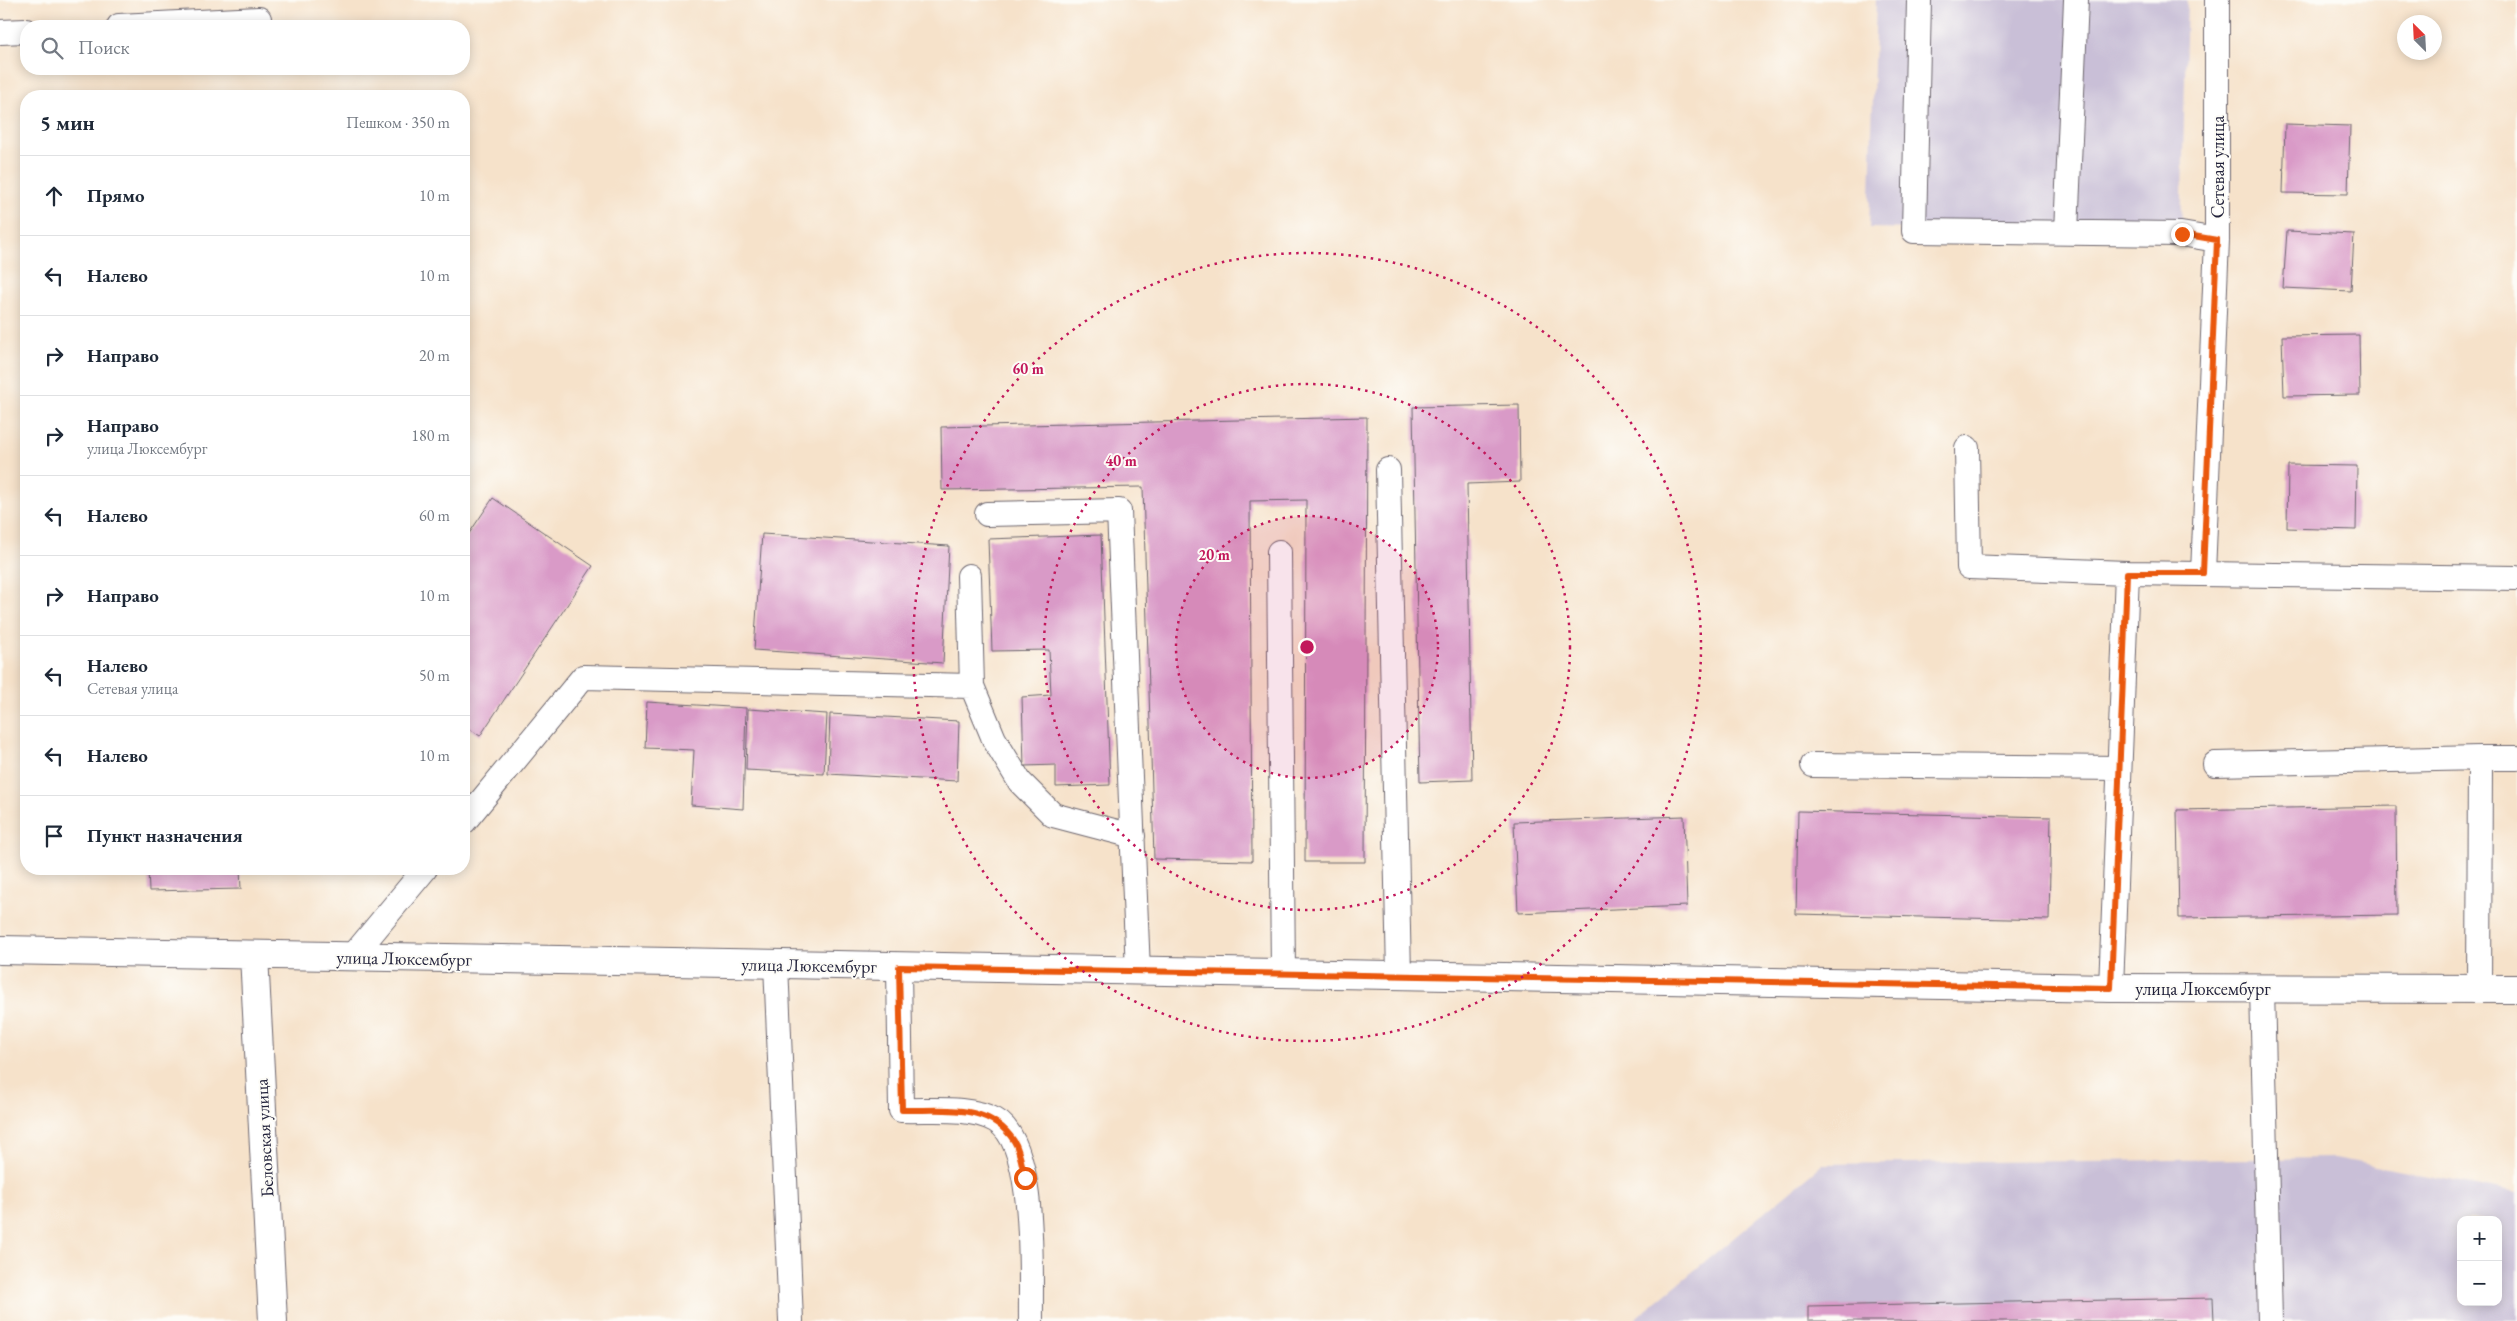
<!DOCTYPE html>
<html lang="ru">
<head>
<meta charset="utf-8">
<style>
	:root { --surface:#fff; --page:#f6f6f7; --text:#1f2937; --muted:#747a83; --line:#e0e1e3 }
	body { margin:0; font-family:"EB Garamond",serif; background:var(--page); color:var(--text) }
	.controls { position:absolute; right:15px; bottom:15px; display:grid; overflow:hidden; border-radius:10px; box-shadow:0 2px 12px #0003 }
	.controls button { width:45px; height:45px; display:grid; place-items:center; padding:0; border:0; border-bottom:1px solid var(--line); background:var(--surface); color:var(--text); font:25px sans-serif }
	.compass { position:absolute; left:2397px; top:15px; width:45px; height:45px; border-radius:50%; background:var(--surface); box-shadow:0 2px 12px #0003; rotate:336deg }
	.stop { position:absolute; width:15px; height:15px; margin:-11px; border:4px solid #ea580c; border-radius:50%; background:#fff }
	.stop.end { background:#ea580c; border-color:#fff; box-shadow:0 1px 5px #0008 }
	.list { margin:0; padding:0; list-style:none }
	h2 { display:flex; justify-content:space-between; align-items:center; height:65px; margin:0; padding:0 20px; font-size:21px }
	h2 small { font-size:16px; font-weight:400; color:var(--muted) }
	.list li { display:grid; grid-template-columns:32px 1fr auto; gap:15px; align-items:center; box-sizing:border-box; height:80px; padding:0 20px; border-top:1px solid var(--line) }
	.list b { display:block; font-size:19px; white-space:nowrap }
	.list p { margin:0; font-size:16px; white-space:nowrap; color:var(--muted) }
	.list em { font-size:16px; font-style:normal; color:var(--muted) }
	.icon { flex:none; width:28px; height:28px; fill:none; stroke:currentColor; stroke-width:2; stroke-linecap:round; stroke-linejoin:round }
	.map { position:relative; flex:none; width:2517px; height:1321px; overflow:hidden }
	.search { position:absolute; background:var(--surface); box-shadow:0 2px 12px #0003; left:20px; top:20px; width:450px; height:55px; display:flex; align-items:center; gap:12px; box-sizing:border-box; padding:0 18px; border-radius:20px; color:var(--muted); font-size:19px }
	.panel { position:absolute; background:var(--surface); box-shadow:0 2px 12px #0003; left:20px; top:90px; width:450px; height:785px; border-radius:20px }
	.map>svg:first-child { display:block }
	.industrial { fill:#c9bfd7; fill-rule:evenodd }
	.building { fill:#d99ac7 }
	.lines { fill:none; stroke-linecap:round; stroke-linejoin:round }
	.service-casing { stroke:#6c656d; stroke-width:26 }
	.minor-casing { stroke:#6c656d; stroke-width:30 }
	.service { stroke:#fff; stroke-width:24 }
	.minor { stroke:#fff; stroke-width:28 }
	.route { stroke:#ea580c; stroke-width:6 }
	.ring { fill:none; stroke:#c2185b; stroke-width:2.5; stroke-dasharray:2.5 5 }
	.labels { text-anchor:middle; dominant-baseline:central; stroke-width:4; stroke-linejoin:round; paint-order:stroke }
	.street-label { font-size:18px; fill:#22223b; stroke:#fdfcf7 }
	.centre { fill:#c2185b; stroke:#fdfcf7; stroke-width:2.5 }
	.ring-label { font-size:15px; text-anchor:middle; font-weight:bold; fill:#c2185b; stroke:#fdfcf7; stroke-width:4; stroke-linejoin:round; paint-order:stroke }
</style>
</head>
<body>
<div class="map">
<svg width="2517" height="1321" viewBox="0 0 2517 1321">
	<rect width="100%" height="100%" fill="#fdfcf7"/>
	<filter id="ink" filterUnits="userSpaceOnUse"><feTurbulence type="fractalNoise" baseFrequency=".02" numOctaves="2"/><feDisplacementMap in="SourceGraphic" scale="10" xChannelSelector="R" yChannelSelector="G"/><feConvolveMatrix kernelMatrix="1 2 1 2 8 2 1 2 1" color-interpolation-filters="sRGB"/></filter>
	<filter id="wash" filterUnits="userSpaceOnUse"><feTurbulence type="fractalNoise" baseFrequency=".0096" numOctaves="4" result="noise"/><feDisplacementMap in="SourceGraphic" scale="20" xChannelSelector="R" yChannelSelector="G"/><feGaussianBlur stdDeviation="1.12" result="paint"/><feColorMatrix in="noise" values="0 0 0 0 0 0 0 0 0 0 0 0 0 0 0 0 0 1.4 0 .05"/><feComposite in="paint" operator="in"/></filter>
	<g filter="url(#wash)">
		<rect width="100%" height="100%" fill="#f6e2ca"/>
		<path class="industrial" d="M1876 0H2187L2181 234 1869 228Z
			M2335 1158 2517 1193V1321H1633L1823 1164ZM2461 1220H2498V1302H2461Z"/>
		<g id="blocks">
			<path class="building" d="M2285 124 2350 126 2348 194 2283 193Z
				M2287 231 2354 234 2351 291 2283 288Z
				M2359 335 2360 395 2284 396 2282 336Z
				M1519 405 1520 482 1467 484 1472 780 1420 782 1413 407Z
				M1367 417 1365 862H1305L1306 500 1250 501 1252 861 1154 859 1143 487 942 490 941 427Z
				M2288 465 2357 466 2356 530 2287 528Z
				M493 498 593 566 480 736 464 725V541Z
				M762 534 949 546 943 663 754 650Z
				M1101 535 1110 785 1056 787V765L1024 766 1022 697 1051 695 1049 650 992 651 988 539Z
				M647 702 746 708 743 809 691 805 694 750 645 748Z
				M748 709 827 714 824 774 746 770Z
				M830 714 959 721 957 781 828 774Z
				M2396 806 2397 915 2179 918 2177 810Z
				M1798 811 2051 817 2049 920 1796 914Z
				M1684 816 1687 906 1518 913 1514 822Z
				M148 869H240L241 889 149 891Z
				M2213 1298 2214 1321H1808V1306Z"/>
		</g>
	</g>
	<g filter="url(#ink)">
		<use href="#blocks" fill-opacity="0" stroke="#6c656d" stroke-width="1"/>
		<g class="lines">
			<g class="service-casing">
				<path id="service" d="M1919 0 1914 231 2181 234 2217 240
					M119 26 259 19
					M0 32 26 31
					M2066 232 2076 0
					M1967 448 1969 567 2127 573 2517 578
					M1388 470 1399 975
					M987 514 1119 511 1138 971
					M1279 552 1283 973
					M2203 573 2217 240V0
					M972 686 994 739 1020 782 1053 815 1133 836
					M2480 758H2517
					M2215 764 2480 758 2479 989
					M1813 765 2119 768
					M464 822 583 677 972 686 969 576
					M352 957 425 869
					M776 964 791 1321
					M899 967 901 1110C932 1111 968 1106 995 1120 1038 1143 1030 1277 1031 1321
					M2111 988 2127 573
					M2262 988 2270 1321"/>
			</g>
			<g class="minor-casing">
				<path id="minor" d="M0 950 2111 988 2517 989
					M254 955 273 1321"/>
			</g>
			<use href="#service" class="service"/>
			<use href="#minor" class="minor"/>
		</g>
	</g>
	<g class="lines" filter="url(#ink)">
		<path class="route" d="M1025 1178C1022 1166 1020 1150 1014 1141 989 1102 942 1111 902 1110L899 967 2111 988 2127 573H2203L2217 240 2182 234"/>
	</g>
	<circle cx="1307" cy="647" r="131" fill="#c2185b" fill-opacity=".12"/>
	<g class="ring">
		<circle cx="1307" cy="647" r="131"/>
		<circle cx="1307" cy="647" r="263"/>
		<circle cx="1307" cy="647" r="394"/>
	</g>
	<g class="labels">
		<g class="street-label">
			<text transform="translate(2217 167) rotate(-90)">Сетевая улица</text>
			<text transform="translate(404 958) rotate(1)">улица Люксембург</text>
			<text transform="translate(809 965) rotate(1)">улица Люксембург</text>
			<text x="2203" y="988">улица Люксембург</text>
			<text transform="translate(264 1138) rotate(-93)">Беловская улица</text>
		</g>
	</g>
	<circle cx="1307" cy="647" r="8" class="centre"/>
	<g class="ring-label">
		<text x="1028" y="374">60 m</text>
		<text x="1121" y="466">40 m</text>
		<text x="1214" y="560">20 m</text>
	</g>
</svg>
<div class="controls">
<button>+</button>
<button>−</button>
</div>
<svg class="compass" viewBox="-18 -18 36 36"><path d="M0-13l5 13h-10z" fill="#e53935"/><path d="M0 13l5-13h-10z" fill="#747a83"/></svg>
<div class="stop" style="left:1025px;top:1178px"></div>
<div class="stop end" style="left:2182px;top:234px"></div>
<div class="search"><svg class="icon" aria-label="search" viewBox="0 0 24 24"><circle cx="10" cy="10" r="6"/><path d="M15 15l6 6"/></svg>Поиск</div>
<section class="panel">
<h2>5 мин<small>Пешком · 350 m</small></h2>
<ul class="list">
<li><svg class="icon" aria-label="ahead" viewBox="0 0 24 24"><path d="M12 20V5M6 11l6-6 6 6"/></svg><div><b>Прямо</b></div><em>10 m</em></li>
<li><svg class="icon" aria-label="left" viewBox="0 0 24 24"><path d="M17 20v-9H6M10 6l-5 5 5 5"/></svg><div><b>Налево</b></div><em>10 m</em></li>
<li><svg class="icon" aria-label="right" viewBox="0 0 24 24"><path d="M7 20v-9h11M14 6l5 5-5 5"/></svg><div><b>Направо</b></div><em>20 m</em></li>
<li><svg class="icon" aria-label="right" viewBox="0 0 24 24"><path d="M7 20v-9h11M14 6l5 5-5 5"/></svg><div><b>Направо</b><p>улица Люксембург</p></div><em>180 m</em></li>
<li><svg class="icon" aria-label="left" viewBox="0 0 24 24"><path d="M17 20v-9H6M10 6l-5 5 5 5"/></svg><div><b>Налево</b></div><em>60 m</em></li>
<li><svg class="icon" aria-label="right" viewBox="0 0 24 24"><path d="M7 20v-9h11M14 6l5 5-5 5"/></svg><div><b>Направо</b></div><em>10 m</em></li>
<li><svg class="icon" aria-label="left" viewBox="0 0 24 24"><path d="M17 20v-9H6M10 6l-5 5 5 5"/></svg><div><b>Налево</b><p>Сетевая улица</p></div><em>50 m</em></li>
<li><svg class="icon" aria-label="left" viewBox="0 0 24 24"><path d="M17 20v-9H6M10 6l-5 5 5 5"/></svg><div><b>Налево</b></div><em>10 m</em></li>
<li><svg class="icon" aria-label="arrive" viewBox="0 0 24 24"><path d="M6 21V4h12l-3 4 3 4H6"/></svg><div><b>Пункт назначения</b></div></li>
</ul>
</section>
</div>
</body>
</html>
